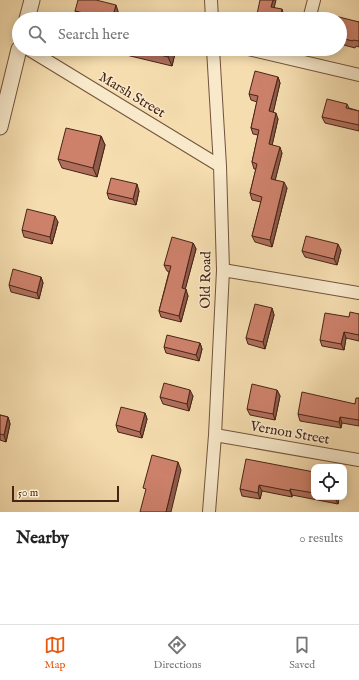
<!DOCTYPE html>
<html lang="en">
<head>
<meta charset="utf-8">
<style>
	:root { --surface:#fff; --page:#f2f2f2; --text:#222; --muted:#767676; --line:#e0e0e0; --accent:#ea580c }
	body { margin:0; font-family:"IM FELL English",serif; background:var(--page); color:var(--text) }
	.controls { position:absolute; right:12px; bottom:12px; display:grid; overflow:hidden; border-radius:8px; box-shadow:0 2px 10px #0003 }
	.controls button { width:36px; height:36px; display:grid; place-items:center; padding:0; border:0; border-bottom:1px solid var(--line); background:var(--surface); color:var(--text); font:20px sans-serif }
	.scale { position:absolute; left:12px; bottom:10px; width:107px; box-sizing:border-box; padding-left:4px; border:2px solid #462516; border-top:0; font-size:11px; line-height:14px; white-space:nowrap; color:#462516; -webkit-text-stroke:3px #f8e9cb; paint-order:stroke }
	.list { margin:0; padding:0; list-style:none }
	h2 { display:flex; justify-content:space-between; align-items:center; height:52px; margin:0; padding:0 16px; font-size:17px }
	h2 small { font-size:13px; font-weight:400; color:var(--muted) }
	.icon { flex:none; width:22px; height:22px; fill:none; stroke:currentColor; stroke-width:2; stroke-linecap:round; stroke-linejoin:round }
	.map { position:relative; flex:none; width:359px; height:512px; overflow:hidden }
	.search { position:absolute; background:var(--surface); box-shadow:0 2px 10px #0003; left:12px; right:12px; top:12px; height:44px; display:flex; align-items:center; gap:10px; box-sizing:border-box; padding:0 14px; border-radius:22px; color:var(--muted); font-size:15px }
	.sheet { height:112px; background:var(--surface) }
	nav { display:flex; justify-content:space-around; align-items:center; box-sizing:border-box; height:56px; border-top:1px solid var(--line); background:var(--surface); font-size:11px; color:var(--muted) }
	nav a { display:grid; justify-items:center; gap:2px }
	nav .on { color:var(--accent) }
	.map>svg:first-child { display:block }
	.lines { fill:none; stroke-linecap:round; stroke-linejoin:round }
	.minor-casing { stroke:#72533c; stroke-width:14 }
	.tertiary-casing { stroke:#72533c; stroke-width:17 }
	.minor { stroke:#f8e9cb; stroke-width:12 }
	.tertiary { stroke:#f8e9cb; stroke-width:15 }
	.wall { fill:#b06f5c; stroke:#462516 }
	.shaded-wall { fill:#905a4b; stroke:#462516 }
	.building { fill:#cd816b; stroke:#462516 }
	.labels { text-anchor:middle; dominant-baseline:central; stroke-width:3; stroke-linejoin:round; paint-order:stroke }
	.street-label { font-size:14px; fill:#462516; stroke:#f8e9cb }
</style>
</head>
<body>
<div class="map">
<svg width="359" height="512" viewBox="0 0 359 512">
	<rect width="100%" height="100%" fill="#f5ddaf"/>
	<filter id="stains"><feTurbulence type="fractalNoise" baseFrequency=".005" numOctaves="4"/><feColorMatrix values="0 0 0 0 .2 0 0 0 0 .09 0 0 0 0 .02 0 0 0 .5 -.17"/></filter>
	<radialGradient id="worn" r=".72"><stop offset=".6" stop-color="#630" stop-opacity="0"/><stop offset="1" stop-color="#630" stop-opacity=".3"/></radialGradient>
	<g class="lines">
		<g class="minor-casing">
			<path id="minor" d="M211 0 212 19
				M309 19 314 0
				M28 49 220 166
				M248 49 359 75
				M223 270 359 293
				M215 435 359 460
				M209 512 215 435 223 270 220 166 213 49"/>
		</g>
		<g class="tertiary-casing">
			<path id="tertiary" d="M27 19 32 0
				M0 127 19 49"/>
		</g>
		<use href="#minor" class="minor"/>
		<use href="#tertiary" class="tertiary"/>
	</g>
	<path class="wall" d="M75 11H118L116 19H85L78 17Z
		M340 19 359 22V47L356 46 355 48 340 44Z
		M120 49H176L172 66 122 54Z
		M278 77 280 83 273 112 278 119 272 145 282 153 275 180 287 188 272 247 255 242 252 236 261 202 252 200 250 193 256 169H254L252 162 258 135 253 134 251 128 257 102 251 100 249 94Z
		M347 104 349 108 359 111V131L325 123 322 117Z
		M101 136 105 145 97 177 62 168 58 159Z
		M139 191 136 205 109 199 107 193Z
		M58 222 52 244 24 237 22 230Z
		M193 243 196 249 185 289 188 296 181 322 161 317 159 311 169 272 167 271 164 265Z
		M341 250 337 265 305 257 302 251Z
		M41 277 43 283 39 299 11 292 9 285Z
		M272 308 274 315 265 349 248 344 246 338Z
		M359 314V341L346 338 344 350 322 346 320 340 349 317Z
		M200 343 202 349 199 361 166 353 164 347Z
		M277 390 280 396 275 420 250 415 247 409Z
		M193 396 189 411 163 404 160 397Z
		M359 398V426L342 423 341 428 300 421 298 414 355 404Z
		M145 413 147 419 142 438 118 432 116 425Z
		M0 415 8 417 10 424 6 442 0 440Z
		M314 472V497H339L338 504 292 495V497L262 491 260 499 242 496 240 489Z"/>
	<path class="shaded-wall" d="M273 0H276L273 13 271 7Z
		M116 5 118 11 116 19H112Z
		M282 9 284 16V19H280Z
		M170 49H176L172 66 168 57Z
		M278 77 280 83 272 118 269 111Z
		M276 113 278 119 271 150 269 144Z
		M101 136 105 145 97 177 93 168Z
		M280 147 282 153 274 185 271 179Z
		M284 182 287 188 272 247 270 240Z
		M137 184 139 191 136 205 133 199Z
		M55 216 58 222 52 244 50 237Z
		M193 243 196 249 184 294 182 288Z
		M338 244 341 250 337 265 334 259Z
		M41 277 43 283 39 299 37 293Z
		M186 289 188 296 181 322 179 316Z
		M272 308 274 315 265 349 263 342Z
		M344 332 346 338 344 350 341 344Z
		M200 343 202 349 199 361 196 355Z
		M190 390 193 396 189 411 187 404Z
		M277 390 280 396 275 420 273 414Z
		M145 413 147 419 142 438 140 432Z
		M8 417 10 424 6 442 4 435Z
		M340 417 342 423 341 428 339 422Z
		M178 462 181 470 171 512H166Z
		M259 485 262 491 260 499 258 493Z
		M290 489 292 495V497L290 491Z
		M335 497H339L338 504 335 498Z"/>
	<path class="building" d="M78 0H96L116 5 112 19H109L75 11Z
		M260 0H273L271 7 282 9 280 19H256Z
		M144 15 161 19H143Z
		M335 16 359 22V41L353 40V41L340 38V19H335Z
		M136 49H170L168 57Z
		M255 71 278 77 269 111 276 113 269 144 280 147 271 179 284 182 270 240 252 236 262 197 250 193 257 164 252 162 259 130 251 128 258 96 249 94Z
		M327 99 347 104 346 108 359 111V125L322 117Z
		M66 128 101 136 93 168 58 159Z
		M111 178 137 184 133 199 107 193Z
		M27 209 55 216 50 237 22 230Z
		M306 236 338 244 334 259 302 251Z
		M172 237 193 243 182 288 186 289 179 316 159 311 171 266 164 265Z
		M13 269 41 277 37 293 9 285Z
		M255 304 272 308 263 342 246 338Z
		M350 312 359 314V335L344 332 341 344 320 340 325 313 349 317Z
		M167 335 200 343 196 355 164 347Z
		M164 383 190 390 187 404 160 397Z
		M252 384 277 390 273 414 247 409Z
		M302 392 355 404 356 398H359V420L340 417 339 422 298 414Z
		M121 407 145 413 140 432 116 425Z
		M0 415 8 417 4 435 0 434Z
		M152 455 178 462 166 512H140L146 489 143 488Z
		M246 459 314 472V493L290 489V491L259 485 258 493 240 489Z"/>
	<g class="labels">
		<g class="street-label">
			<text transform="translate(132 95) rotate(31)">Marsh Street</text>
			<text transform="translate(206 280) rotate(-89)">Old Road</text>
			<text transform="translate(290 433) rotate(10)">Vernon Street</text>
		</g>
	</g>
	<rect width="100%" height="100%" filter="url(#stains)"/>
	<rect width="100%" height="100%" fill="url(#worn)"/>
</svg>
<div class="controls">
<button><svg class="icon" aria-label="locate" viewBox="0 0 24 24"><circle cx="12" cy="12" r="6"/><path d="M12 2v4M12 18v4M2 12h4M18 12h4"/></svg></button>
</div>
<div class="scale">50 m</div>
<div class="search"><svg class="icon" aria-label="search" viewBox="0 0 24 24"><circle cx="10" cy="10" r="6"/><path d="M15 15l6 6"/></svg>Search here</div>
</div>
<section class="sheet">
<h2>Nearby<small>0 results</small></h2>
<ul class="list">
</ul>
</section>
<nav>
<a class="on"><svg class="icon" aria-label="map" viewBox="0 0 24 24"><path d="M3 6l6-2 6 2 6-2v14l-6 2-6-2-6 2zM9 4v14M15 6v14"/></svg>Map</a>
<a><svg class="icon" aria-label="directions" viewBox="0 0 24 24"><path d="M12 3l9 9-9 9-9-9zM9 14v-3h6M13 9l2 2-2 2"/></svg>Directions</a>
<a><svg class="icon" aria-label="saved" viewBox="0 0 24 24"><path d="M7 4h10v16l-5-4-5 4z"/></svg>Saved</a>
</nav>
</body>
</html>
